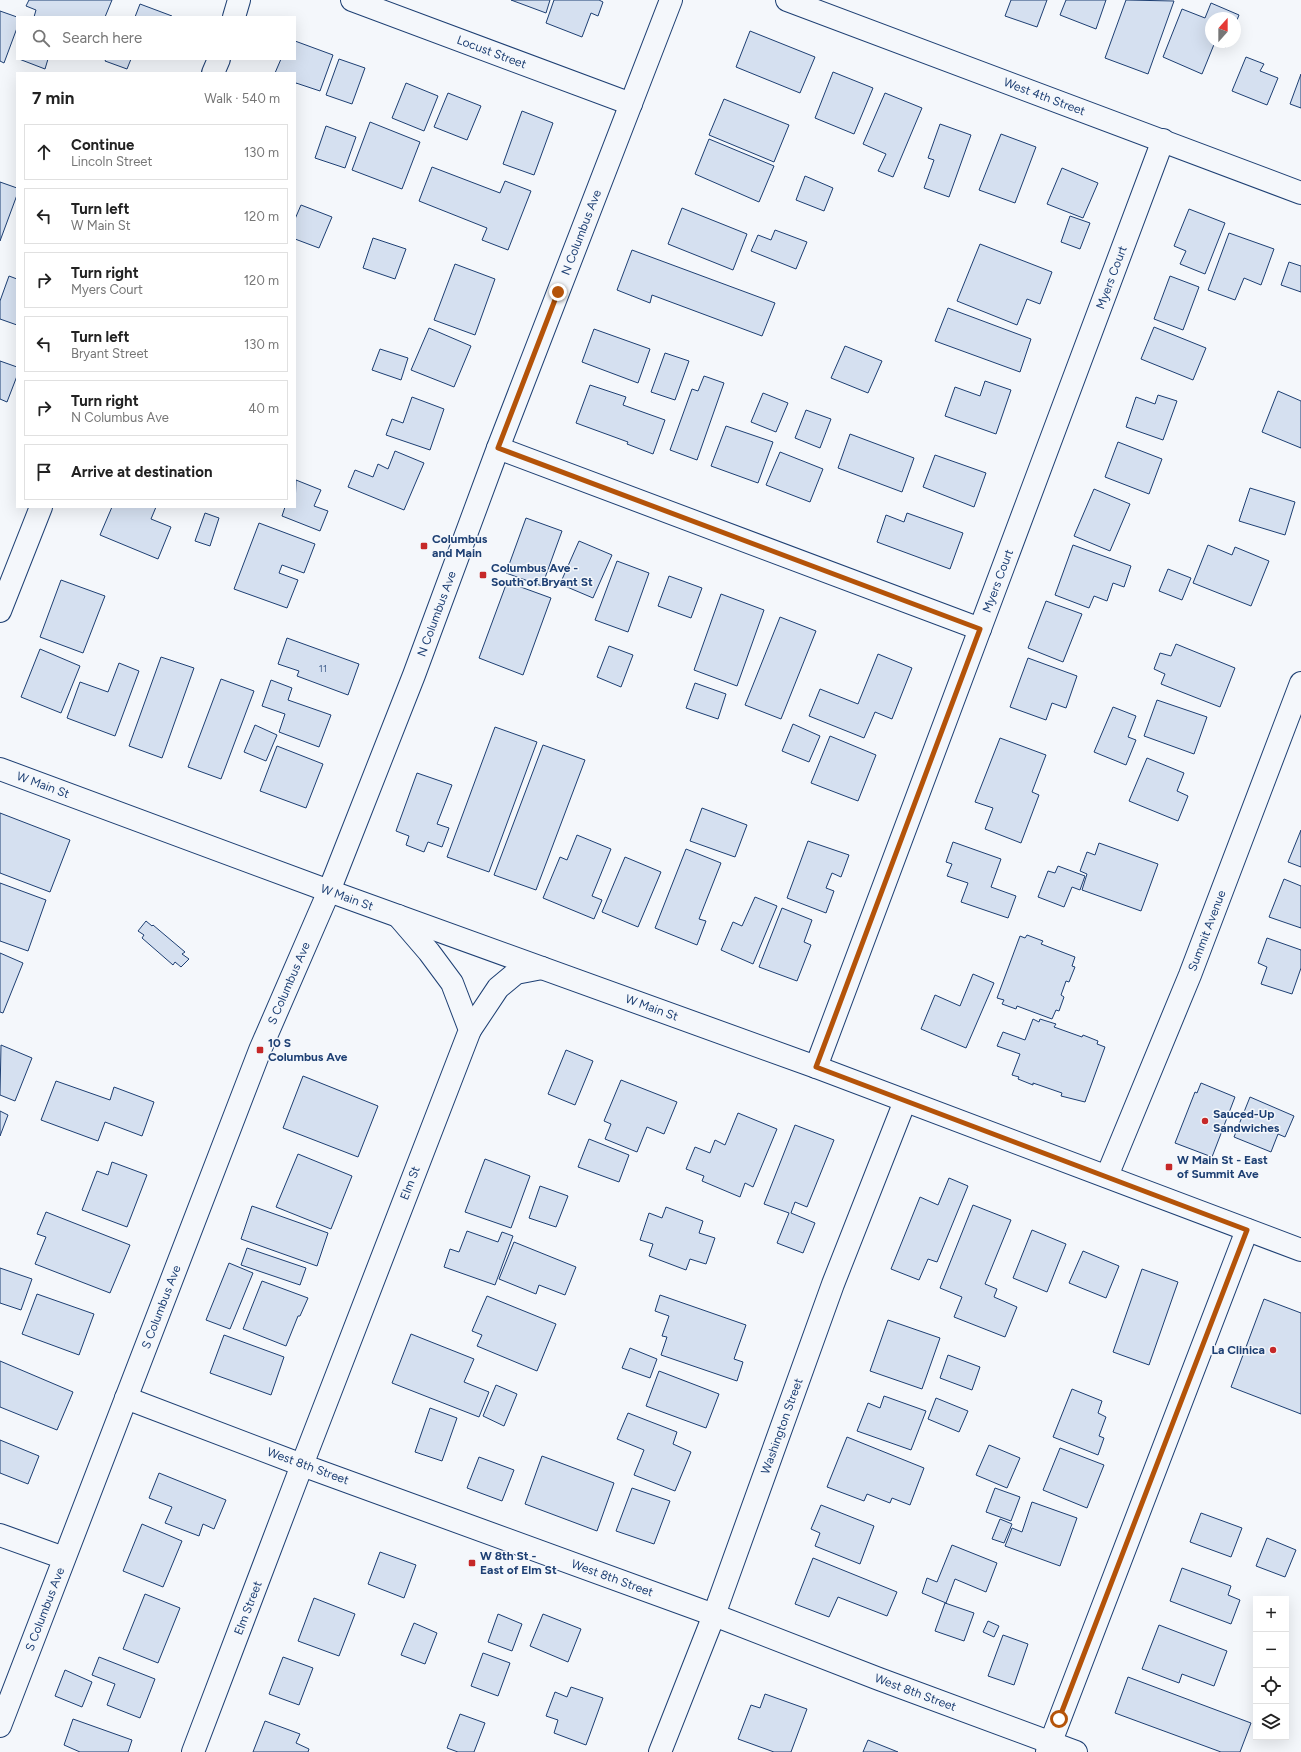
<!DOCTYPE html>
<html lang="en">
<head>
<meta charset="utf-8">
<style>
	:root { --surface:#fff; --page:#f2f2f2; --text:#222; --muted:#767676; --line:#e0e0e0 }
	body { margin:0; font-family:Figtree,sans-serif; background:var(--page); color:var(--text) }
	.controls { position:absolute; right:12px; bottom:12px; display:grid; overflow:hidden; border-radius:0px; box-shadow:0 4px 16px #0002 }
	.controls button { width:36px; height:36px; display:grid; place-items:center; padding:0; border:0; border-bottom:1px solid var(--line); background:var(--surface); color:var(--text); font:20px sans-serif }
	.compass { position:absolute; left:1205px; top:12px; width:36px; height:36px; border-radius:50%; background:var(--surface); box-shadow:0 4px 16px #0002; rotate:21deg }
	.stop { position:absolute; width:12px; height:12px; margin:-9px; border:3px solid #b45309; border-radius:50%; background:#fff }
	.stop.end { background:#b45309; border-color:#fff; box-shadow:0 1px 4px #0008 }
	.list { margin:0; padding:0; list-style:none }
	h2 { display:flex; justify-content:space-between; align-items:center; height:52px; margin:0; padding:0 16px; font-size:17px }
	h2 small { font-size:13px; font-weight:400; color:var(--muted) }
	.list li { display:grid; grid-template-columns:26px 1fr auto; gap:12px; align-items:center; box-sizing:border-box; height:56px; margin:0 8px 8px; padding:0 8px; border:1px solid var(--line); border-radius:0px }
	.list b { display:block; font-size:15px; white-space:nowrap }
	.list p { margin:0; font-size:13px; white-space:nowrap; color:var(--muted) }
	.list em { font-size:13px; font-style:normal; color:var(--muted) }
	.icon { flex:none; width:22px; height:22px; fill:none; stroke:currentColor; stroke-width:2; stroke-linecap:round; stroke-linejoin:round }
	.map { position:relative; flex:none; width:1301px; height:1752px; overflow:hidden }
	.search { position:absolute; background:var(--surface); box-shadow:0 4px 16px #0002; left:16px; top:16px; width:280px; height:44px; display:flex; align-items:center; gap:10px; box-sizing:border-box; padding:0 14px; border-radius:0px; color:var(--muted); font-size:15px }
	.panel { position:absolute; background:var(--surface); box-shadow:0 4px 16px #0002; left:16px; top:72px; width:280px; height:436px; border-radius:0px }
	.map>svg:first-child { display:block }
	.building { fill:#d5e0f0; stroke:#1d3f73 }
	.lines { fill:none; stroke-linecap:round; stroke-linejoin:round }
	.minor-casing { stroke:#1d3f73; stroke-width:24 }
	.major-casing { stroke:#1d3f73; stroke-width:24 }
	.minor { stroke:#f4f7fb; stroke-width:22 }
	.major { stroke:#f4f7fb; stroke-width:22 }
	.route { stroke:#b45309; stroke-width:5 }
	.poi-dot { fill:#c62828; stroke:#f4f7fb; stroke-width:1.5 }
	.labels { text-anchor:middle; dominant-baseline:central; stroke-width:3; stroke-linejoin:round; paint-order:stroke }
	.number-label { font-size:10px; fill:#4b6792 }
	.street-label { font-size:12px; fill:#1d3f73; stroke:#f4f7fb }
	.poi-label { font-size:12px; font-weight:bold; fill:#1d3f73; stroke:#f4f7fb; text-anchor:start }
</style>
</head>
<body>
<div class="map">
<svg width="1301" height="1752" viewBox="0 0 1301 1752">
	<rect width="100%" height="100%" fill="#f4f7fb"/>
	<path class="building" d="M29 0H112L105 17H34L36 10 26 6Z
		M511 0H550L546 13Z
		M554 0H599L603 2 598 16 591 13 582 37 546 23Z
		M1011 0H1047L1037 27 1005 16Z
		M1066 0H1106L1096 29 1060 15Z
		M1126 0 1174 1 1148 74 1105 58Z
		M1211 3 1239 15 1235 25V18H1211V42H1215L1202 74 1163 57 1182 9 1205 18Z
		M140 4 172 16 171 17H135Z
		M0 11 17 17V28L4 63 0 61Z
		M750 31 815 57 800 93 736 67Z
		M295 41 333 55 320 91 296 83 295 86V73H275L281 59H295Z
		M1215 42H1228L1226 47Z
		M1246 57 1264 64 1260 71 1278 78 1267 105 1232 91Z
		M19 59H48L45 69Z
		M106 59H131L127 69 105 61Z
		M339 59 365 68 352 104 326 95Z
		M833 72 873 88 854 134 815 118Z
		M1301 74V108L1290 104Z
		M406 83 438 96 424 131 392 118Z
		M448 93 481 106 467 140 434 127Z
		M885 93 922 108 893 177 878 171 886 154 863 144Z
		M724 99 789 125 774 162 709 135Z
		M522 111 553 123 534 175 503 164Z
		M370 122 420 142 402 189 352 170Z
		M940 124 971 135 949 197 924 188 934 160 928 158Z
		M326 126 356 137 345 168 315 158Z
		M1001 134 1036 147 1015 203 979 190Z
		M709 139 774 166 759 202 695 174Z
		M432 167 500 193 505 181 531 191 508 250 482 240 487 228 419 201Z
		M1062 168 1098 183 1083 218 1047 204Z
		M805 176 833 188 824 211 796 200Z
		M0 182 17 188V195L0 241Z
		M301 205 332 217 319 248 295 239V219Z
		M682 208 747 234 733 270 668 244Z
		M1189 209 1225 223 1205 274 1180 264 1186 251 1174 246Z
		M1070 216 1090 223 1080 249 1061 242Z
		M775 230 807 242 796 269 751 251 758 235 771 240Z
		M1229 233 1274 249 1261 285 1244 278 1235 300 1208 290Z
		M373 238 406 249 395 279 363 268Z
		M980 244 1052 272 1040 304 1027 299 1017 325 957 301Z
		M632 250 775 303 762 336 652 295 650 303 617 290Z
		M1289 262 1301 266V292L1281 285Z
		M455 264 495 279 475 335 434 320Z
		M9 276 17 279V325L0 319V301Z
		M1170 276 1199 287 1183 330 1154 319Z
		M948 308 1031 339 1020 372 935 341Z
		M1154 327 1206 348 1193 380 1141 359Z
		M429 328 471 346 454 387 411 370Z
		M594 329 650 349 638 383 582 362Z
		M845 346 882 361 868 393 831 378Z
		M380 349 408 358 401 380 372 370Z
		M665 353 689 361 675 400 651 392Z
		M0 361 17 367V376L7 402 0 399Z
		M704 376 724 383 697 460 670 450 692 389 698 391Z
		M985 381 1011 390 996 434 945 416 955 387 980 396Z
		M590 385 626 397 623 405 665 420 653 454 627 444 628 442 576 423Z
		M1278 391 1301 401V448L1262 432Z
		M763 393 788 403 776 432 751 422Z
		M1158 395 1177 401 1163 440 1126 427 1136 397 1155 404Z
		M412 397 444 409 430 450 386 435 392 419 403 423Z
		M806 410 831 419 820 448 795 438Z
		M726 426 773 442 758 483 711 466Z
		M850 434 914 458 902 492 838 468Z
		M1118 442 1162 459 1149 494 1105 477Z
		M395 451 424 463 404 510 348 487 355 470 373 477 378 464 388 469Z
		M780 452 823 469 810 502 766 485Z
		M935 455 986 473 974 507 923 487Z
		M296 480 321 490 314 506 328 511 320 531 282 516 285 507H295Z
		M1250 488 1295 502 1285 535 1239 521Z
		M1094 489 1130 504 1110 551 1074 536Z
		M112 507H156L151 519 171 527 158 559 100 535Z
		M205 513 219 518 210 546 195 541Z
		M907 513 963 533 950 569 877 542 886 515 904 522Z
		M526 518 562 531 542 586 506 573Z
		M259 523 315 544 304 573 282 565 279 573 298 580 287 608 234 589Z
		M579 541 612 555 593 598 560 584Z
		M1073 545 1131 566 1124 587 1113 583 1107 601 1094 596 1089 608 1055 595Z
		M1208 545 1232 555 1235 547 1269 561 1251 606 1193 583Z
		M617 561 649 573 628 632 595 620Z
		M1168 569 1191 578 1182 600 1159 591Z
		M669 576 702 588 691 618 658 606Z
		M61 580 105 596 83 653 40 637Z
		M507 582 551 598 523 675 479 658Z
		M721 594 764 610 737 686 694 670Z
		M1046 601 1082 614 1063 662 1028 648Z
		M780 617 816 631 781 719 745 705Z
		M287 638 359 664 348 695 297 676 299 671 278 664Z
		M1176 644 1235 668 1220 707 1161 684 1165 674 1154 669 1160 653 1171 656Z
		M609 646 633 655 621 687 597 677Z
		M40 649 80 666 61 713 21 697Z
		M878 654 912 668 892 719 875 712 864 738 809 716 820 689 858 704Z
		M161 657 194 668 162 758 129 746Z
		M1028 658 1077 676 1066 708 1052 703 1046 720 1010 707Z
		M119 663 139 671 115 736 67 718 80 682 108 692Z
		M221 679 254 691 221 779 188 767Z
		M271 680 292 688 288 700 331 715 319 747 279 732 285 714 262 706Z
		M695 683 726 694 718 719 686 708Z
		M1157 700 1207 717 1194 754 1144 736Z
		M1113 707 1136 716 1128 737 1136 740 1126 765 1094 752Z
		M793 724 820 736 809 762 782 751Z
		M255 725 277 735 266 761 244 752Z
		M495 727 537 742 489 872 447 857Z
		M830 736 876 755 858 801 811 783Z
		M1000 738 1046 755 1032 792 1039 795 1021 843 985 829 993 808 975 802Z
		M543 745 585 760 536 890 494 875Z
		M277 746 323 764 306 808 260 791Z
		M1147 758 1184 773 1177 791 1188 796 1178 821 1129 801Z
		M417 773 452 785 437 824 449 828 442 847 428 842 424 852 406 845 409 836 396 831Z
		M702 808 747 825 735 857 690 841Z
		M0 813 70 840 50 892 0 873Z
		M1301 830V867L1288 862Z
		M577 835 611 849 592 896 602 900 594 919 543 898 560 857 567 860Z
		M808 841 849 855 841 877 832 873 826 888 834 891 826 913 787 898Z
		M953 842 1001 859 991 887 1016 896 1008 918 961 902 968 883 947 876 952 864 946 862Z
		M1099 843 1158 864 1141 911 1082 890 1087 874 1080 871 1087 852 1095 855Z
		M686 849 721 863 699 919 706 921 697 945 655 928Z
		M625 857 661 872 638 927 602 912Z
		M1058 866 1085 876 1080 890 1072 887 1064 907 1038 897 1048 871 1055 873Z
		M1284 879 1301 886V928L1269 917Z
		M0 883 46 900 28 951 0 941Z
		M755 897 777 906 753 964 721 950 733 922 742 926Z
		M782 908 812 920 804 942 811 945 797 981 759 967Z
		M146 921 152 926 153 925 185 952 182 954 189 959 181 967 175 962 173 965 142 938 144 935 138 931Z
		M1027 935 1043 941 1041 944 1075 957 1072 966 1075 967 1069 982 1066 981 1061 995 1064 997 1059 1011 1056 1010 1052 1019 1017 1006 1016 1009 1002 1004 1004 1000 997 998 1020 936 1025 938Z
		M1267 938 1301 950V968L1292 994 1261 984 1267 967 1258 963Z
		M0 953 23 963 3 1013 0 1012Z
		M973 974 994 983 966 1048 921 1029 935 995 960 1006Z
		M1033 1019 1039 1022 1040 1019 1056 1024 1054 1027 1082 1037 1083 1035 1098 1041 1097 1044 1105 1047 1085 1102 1061 1096 1062 1093 1033 1083V1085L1018 1079 1019 1077 1012 1075 1020 1054 997 1046 1003 1032 1025 1040Z
		M1 1045 32 1058 15 1101 0 1095Z
		M566 1050 593 1061 575 1105 548 1094Z
		M303 1076 378 1106 358 1157 283 1128Z
		M621 1080 677 1102 664 1134 647 1127 637 1152 605 1139 611 1124 604 1121Z
		M56 1081 110 1100 114 1087 154 1102 142 1136 105 1122 98 1141 41 1120Z
		M1201 1083 1235 1097 1212 1157 1175 1143 1195 1092 1197 1093Z
		M1250 1097 1294 1116 1285 1137 1278 1134 1271 1152 1234 1137Z
		M0 1111 8 1115 0 1136Z
		M738 1113 777 1129 753 1187 745 1183 740 1197 702 1181 704 1176 686 1169 695 1147 710 1153 715 1140 725 1145Z
		M795 1125 834 1140 807 1207 795 1202 791 1213 815 1223 803 1253 777 1243 789 1213 764 1204Z
		M589 1139 629 1155 619 1182 578 1167Z
		M298 1154 352 1176 331 1229 276 1207Z
		M485 1159 530 1176 511 1228 465 1212Z
		M112 1162 147 1175 127 1227 82 1210 97 1171 108 1175Z
		M949 1178 968 1186 937 1262 928 1259 919 1280 891 1269 920 1197 938 1205Z
		M540 1186 568 1196 556 1227 529 1218Z
		M973 1205 1011 1220 985 1284 997 1289 994 1297 1017 1307 1005 1337 954 1317 962 1297 940 1288Z
		M252 1206 328 1233 317 1266 241 1239Z
		M666 1207 703 1221 699 1233 715 1238 706 1264 690 1259 686 1270 649 1256 653 1244 640 1240 649 1213 662 1218Z
		M46 1212 130 1245 110 1293 35 1264 46 1237 37 1234Z
		M1032 1230 1066 1244 1047 1292 1013 1278Z
		M467 1231 498 1242 502 1232 513 1236 495 1285 444 1267 450 1249 459 1252Z
		M514 1242 576 1267 565 1295 539 1285 536 1294 499 1279Z
		M247 1248 306 1268 300 1285 241 1265Z
		M1083 1251 1119 1266 1106 1298 1069 1283Z
		M229 1263 253 1273 230 1329 206 1320Z
		M0 1268 32 1279 21 1310 0 1303Z
		M1142 1269 1178 1282 1149 1365 1113 1352Z
		M262 1281 308 1298 300 1316H298L286 1346 243 1329Z
		M37 1294 94 1314 79 1355 22 1334Z
		M660 1295 746 1325 734 1359 743 1362 737 1381 661 1355 667 1337 662 1336 669 1316 655 1311Z
		M487 1296 556 1324 537 1371 477 1346 482 1335 472 1331Z
		M1264 1299 1301 1313V1414L1231 1387Z
		M888 1320 940 1338 922 1389 870 1371Z
		M411 1334 474 1359 464 1382 489 1392 479 1417 392 1383Z
		M224 1335 284 1357 271 1395 210 1373Z
		M630 1348 657 1359 650 1378 622 1368Z
		M948 1355 980 1367 972 1390 940 1378Z
		M0 1361 73 1392 57 1430 0 1407Z
		M659 1371 719 1394 706 1428 646 1406Z
		M496 1385 517 1394 504 1426 483 1416Z
		M1072 1389 1102 1401 1098 1413 1106 1417 1099 1436 1104 1438 1098 1455 1053 1437Z
		M884 1396 926 1411 911 1450 857 1431 868 1403 880 1408Z
		M936 1398 968 1411 959 1432 928 1419Z
		M430 1408 457 1418 442 1461 415 1452Z
		M628 1413 677 1432 673 1444 691 1452 675 1491 634 1475 644 1450 617 1439Z
		M847 1437 924 1468 910 1505 892 1498 890 1503 867 1494 864 1501 827 1487Z
		M0 1440 39 1456 28 1484 0 1473Z
		M989 1445 1020 1458 1007 1488 976 1475Z
		M1060 1448 1104 1465 1087 1508 1043 1490Z
		M542 1456 614 1483 597 1531 525 1504Z
		M479 1457 514 1470 502 1501 467 1488Z
		M159 1473 226 1500 214 1529 203 1524 199 1536 165 1523 172 1507 149 1498Z
		M632 1488 670 1501 654 1544 616 1531Z
		M995 1488 1020 1497 1011 1521 986 1512Z
		M1032 1502 1077 1518 1060 1566 1005 1546 1012 1528 1022 1532Z
		M821 1505 874 1526 860 1564 815 1546 820 1533 811 1529Z
		M1201 1513 1242 1528 1231 1557 1190 1542Z
		M1000 1519 1012 1524 1004 1543 992 1539Z
		M142 1524 182 1541 163 1587 123 1571Z
		M1267 1538 1296 1550 1285 1577 1256 1566Z
		M952 1545 997 1563 986 1592 955 1579 946 1603 922 1593 927 1578 937 1582Z
		M380 1552 416 1565 404 1598 368 1584Z
		M813 1558 897 1592 887 1616 838 1597 829 1617 795 1604Z
		M1182 1568 1231 1586 1228 1595 1240 1600 1231 1624 1170 1601Z
		M145 1594 180 1608 158 1663 123 1649Z
		M314 1598 355 1614 339 1656 298 1641Z
		M945 1603 974 1613 964 1641 935 1631Z
		M498 1614 522 1624 512 1651 488 1642Z
		M543 1614 581 1629 568 1662 530 1646Z
		M988 1621 999 1626 994 1637 983 1632Z
		M414 1623 437 1633 425 1664 401 1655Z
		M1159 1625 1227 1651 1214 1686 1182 1674 1179 1683 1142 1669Z
		M1003 1635 1028 1644 1014 1685 988 1676Z
		M483 1653 510 1663 498 1696 471 1686Z
		M99 1657 155 1679 140 1718 107 1705 115 1684 92 1675Z
		M283 1657 313 1668 299 1705 269 1694Z
		M65 1670 92 1682 82 1707 55 1696Z
		M1128 1677 1251 1723 1240 1752H1221L1115 1713Z
		M571 1687 603 1698 586 1745 554 1733 558 1720 546 1716 555 1692 567 1697Z
		M765 1694 807 1709 791 1752H774L738 1739 751 1705 760 1708Z
		M460 1714 485 1723 474 1752H458L447 1748Z
		M73 1719 132 1740 128 1752H80L64 1745Z
		M265 1721 300 1734 296 1743 309 1749 308 1752H253Z
		M868 1740 898 1752H863Z"/>
	<g class="lines">
		<g class="minor-casing">
			<g id="minor">
				<path id="s1" d="M352 0 631 104"/>
				<path id="s2" d="M787 0 1301 193"/>
				<path d="M234 17 239 0"/>
				<path d="M213 73 219 59"/>
				<path d="M498 448 980 629"/>
				<path d="M0 611 41 507"/>
				<path id="s3" d="M816 1067 1163 140"/>
				<path id="s4" d="M1107 1176 1190 975 1301 683"/>
				<path d="M126 1398 302 1465 193 1752"/>
				<path d="M0 1535 64 1558"/>
				<path id="s5" d="M660 1752 714 1615 833 1284 905 1101"/>
				<path d="M1047 1752 1247 1230"/>
			</g>
		</g>
		<g class="major-casing">
			<g id="major">
				<path id="s6" d="M0 769 329 891 816 1067 1301 1250"/>
				<path id="s7" d="M398 916 429 952 452 983 470 1030 302 1465 714 1615 879 1679 1076 1752"/>
				<path d="M470 1030 498 988 516 973 542 968"/>
				<path id="s8" d="M0 1726 260 1050 329 891 414 675 498 448 671 0"/>
			</g>
		</g>
		<use href="#minor" class="minor"/>
		<use href="#major" class="major"/>
	</g>
	<g class="lines">
		<path class="route" d="M558 292 498 448 980 629 816 1067 1247 1230 1059 1719"/>
	</g>
	<g class="poi-dot">
		<rect x="420" y="542" width="8" height="8" rx="2"/>
		<rect x="479" y="571" width="8" height="8" rx="2"/>
		<rect x="256" y="1046" width="8" height="8" rx="2"/>
		<circle cx="1205" cy="1121" r="4"/>
		<rect x="1165" y="1163" width="8" height="8" rx="2"/>
		<circle cx="1273" cy="1350" r="4"/>
		<rect x="468" y="1559" width="8" height="8" rx="2"/>
	</g>
	<g class="labels">
		<g class="number-label">
			<text x="323" y="668">11</text>
		</g>
		<g class="street-label">
			<text stroke="none"><textPath href="#s1" startOffset="149">Locust Street</textPath></text>
			<text stroke="none"><textPath href="#s2" startOffset="275">West 4th Street</textPath></text>
			<text stroke="none"><textPath href="#s8" startOffset="1603">N Columbus Ave</textPath></text>
			<text stroke="none"><textPath href="#s3" startOffset="843">Myers Court</textPath></text>
			<text stroke="none"><textPath href="#s3" startOffset="519">Myers Court</textPath></text>
			<text stroke="none"><textPath href="#s8" startOffset="1195">N Columbus Ave</textPath></text>
			<text stroke="none"><textPath href="#s6" startOffset="46">W Main St</textPath></text>
			<text stroke="none"><textPath href="#s6" startOffset="370">W Main St</textPath></text>
			<text stroke="none"><textPath href="#s4" startOffset="265">Summit Avenue</textPath></text>
			<text stroke="none"><textPath href="#s8" startOffset="797">S Columbus Ave</textPath></text>
			<text stroke="none"><textPath href="#s6" startOffset="694">W Main St</textPath></text>
			<text transform="translate(410 1183) rotate(-69)">Elm St</text>
			<text stroke="none"><textPath href="#s8" startOffset="449">S Columbus Ave</textPath></text>
			<text stroke="none"><textPath href="#s5" startOffset="348">Washington Street</textPath></text>
			<text transform="translate(308 1466) rotate(20)">West 8th Street</text>
			<text stroke="none"><textPath href="#s7" startOffset="933">West 8th Street</textPath></text>
			<text transform="translate(248 1608) rotate(-69)">Elm Street</text>
			<text stroke="none"><textPath href="#s8" startOffset="125">S Columbus Ave</textPath></text>
			<text stroke="none"><textPath href="#s7" startOffset="1257">West 8th Street</textPath></text>
		</g>
		<g class="poi-label">
			<text x="432" y="539">Columbus<tspan x="432" dy="14">and Main</tspan></text>
			<text x="491" y="568">Columbus Ave -<tspan x="491" dy="14">South of Bryant St</tspan></text>
			<text x="268" y="1043">10 S<tspan x="268" dy="14">Columbus Ave</tspan></text>
			<text x="1213" y="1114">Sauced-Up<tspan x="1213" dy="14">Sandwiches</tspan></text>
			<text x="1177" y="1160">W Main St - East<tspan x="1177" dy="14">of Summit Ave</tspan></text>
			<text x="1265" y="1350" text-anchor="end">La Clinica</text>
			<text x="480" y="1556">W 8th St -<tspan x="480" dy="14">East of Elm St</tspan></text>
		</g>
	</g>
</svg>
<div class="controls">
<button>+</button>
<button>−</button>
<button><svg class="icon" aria-label="locate" viewBox="0 0 24 24"><circle cx="12" cy="12" r="6"/><path d="M12 2v4M12 18v4M2 12h4M18 12h4"/></svg></button>
<button><svg class="icon" aria-label="layers" viewBox="0 0 24 24"><path d="M12 4l9 5-9 5-9-5zM3 14l9 5 9-5"/></svg></button>
</div>
<svg class="compass" viewBox="-18 -18 36 36"><path d="M0-13l5 13h-10z" fill="#e53935"/><path d="M0 13l5-13h-10z" fill="#767676"/></svg>
<div class="stop" style="left:1059px;top:1719px"></div>
<div class="stop end" style="left:558px;top:292px"></div>
<div class="search"><svg class="icon" aria-label="search" viewBox="0 0 24 24"><circle cx="10" cy="10" r="6"/><path d="M15 15l6 6"/></svg>Search here</div>
<section class="panel">
<h2>7 min<small>Walk · 540 m</small></h2>
<ul class="list">
<li><svg class="icon" aria-label="ahead" viewBox="0 0 24 24"><path d="M12 20V5M6 11l6-6 6 6"/></svg><div><b>Continue</b><p>Lincoln Street</p></div><em>130 m</em></li>
<li><svg class="icon" aria-label="left" viewBox="0 0 24 24"><path d="M17 20v-9H6M10 6l-5 5 5 5"/></svg><div><b>Turn left</b><p>W Main St</p></div><em>120 m</em></li>
<li><svg class="icon" aria-label="right" viewBox="0 0 24 24"><path d="M7 20v-9h11M14 6l5 5-5 5"/></svg><div><b>Turn right</b><p>Myers Court</p></div><em>120 m</em></li>
<li><svg class="icon" aria-label="left" viewBox="0 0 24 24"><path d="M17 20v-9H6M10 6l-5 5 5 5"/></svg><div><b>Turn left</b><p>Bryant Street</p></div><em>130 m</em></li>
<li><svg class="icon" aria-label="right" viewBox="0 0 24 24"><path d="M7 20v-9h11M14 6l5 5-5 5"/></svg><div><b>Turn right</b><p>N Columbus Ave</p></div><em>40 m</em></li>
<li><svg class="icon" aria-label="arrive" viewBox="0 0 24 24"><path d="M6 21V4h12l-3 4 3 4H6"/></svg><div><b>Arrive at destination</b></div></li>
</ul>
</section>
</div>
</body>
</html>
